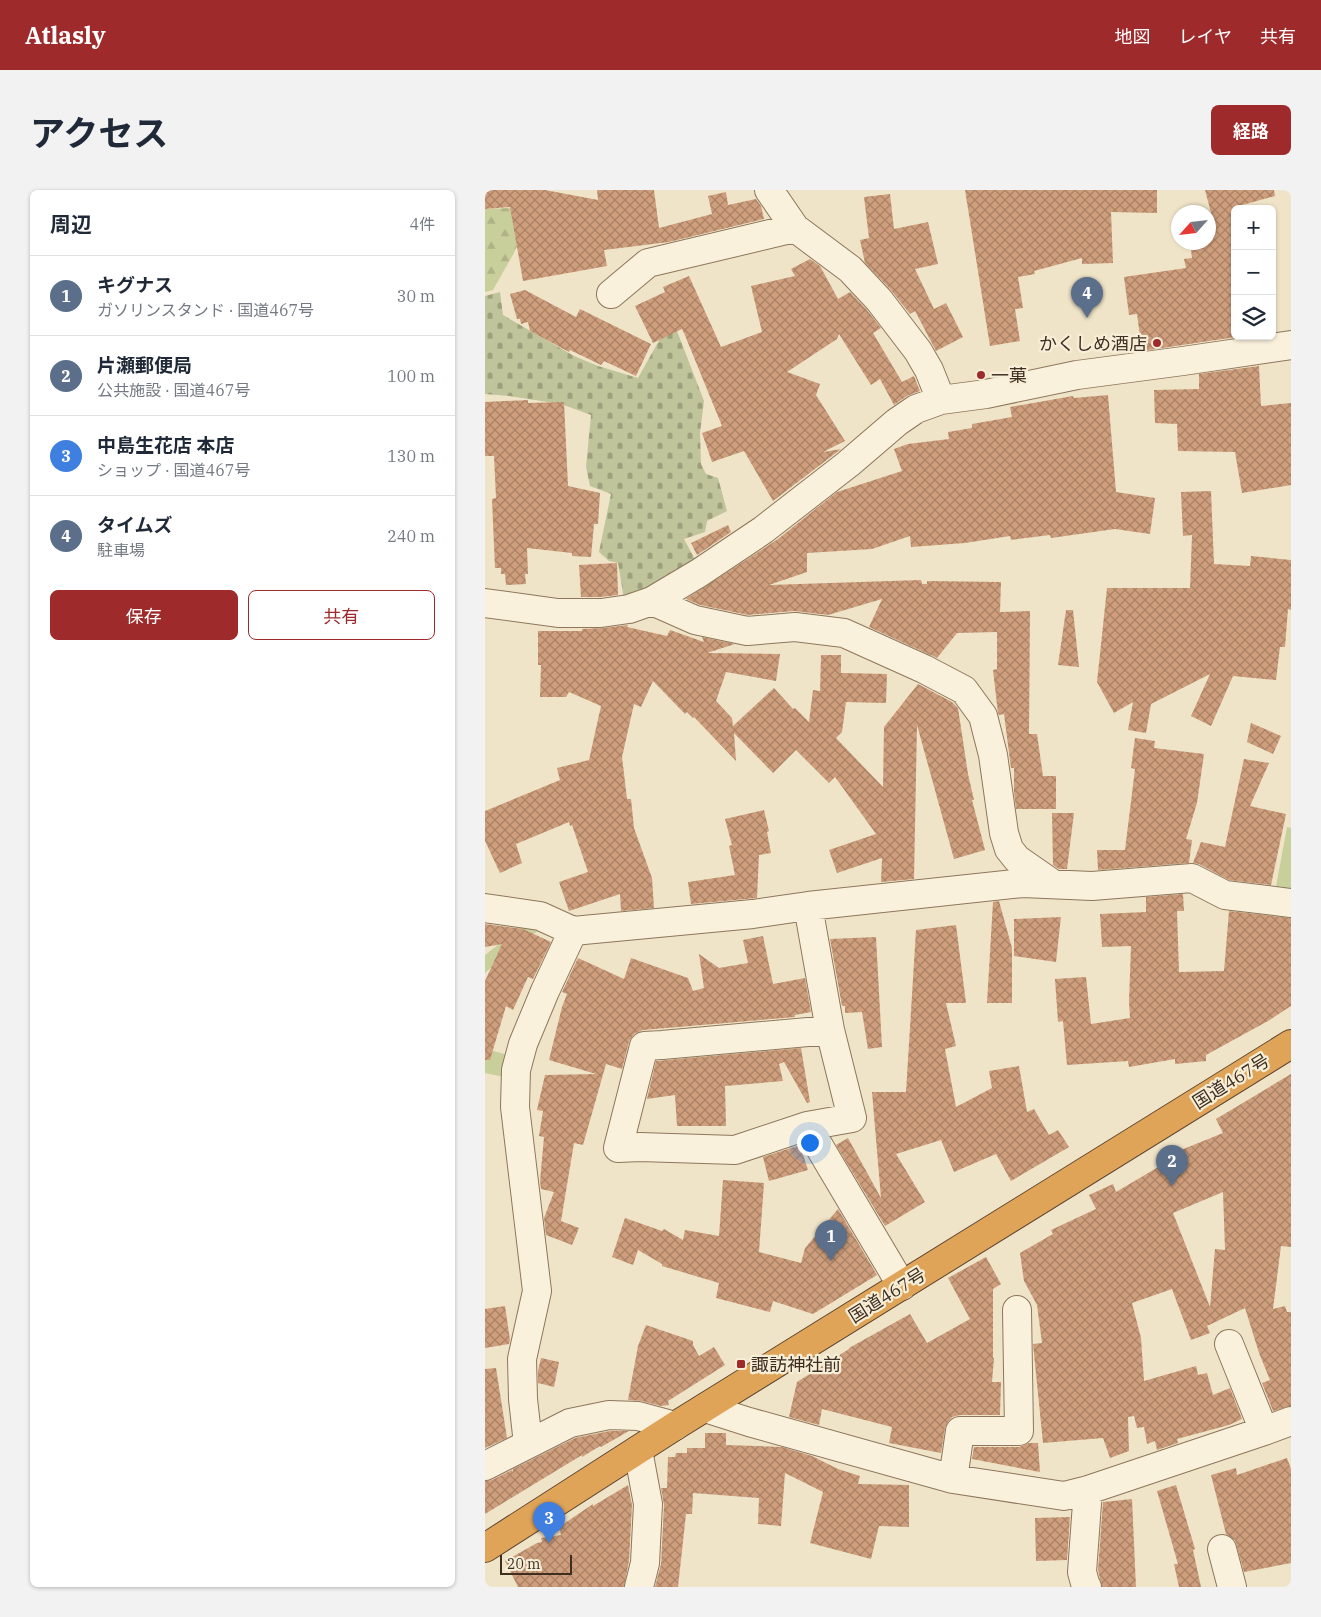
<!DOCTYPE html>
<html lang="ja">
<head>
<meta charset="utf-8">
<style>
	:root { --surface:#fff; --page:#f2f2f3; --text:#1f2937; --muted:#747a83; --line:#e0e1e3; --accent:#9e2a2b }
	body { margin:0; font-family:"IBM Plex Serif","Noto Sans JP",serif; background:var(--page); color:var(--text) }
	.controls { position:absolute; right:15px; top:15px; display:grid; overflow:hidden; border-radius:8px; box-shadow:0 1px 4px #0004 }
	.controls button { width:45px; height:45px; display:grid; place-items:center; padding:0; border:0; border-bottom:1px solid var(--line); background:var(--surface); color:var(--text); font:25px sans-serif }
	.compass { position:absolute; left:686px; top:15px; width:45px; height:45px; border-radius:50%; background:var(--surface); box-shadow:0 1px 4px #0004; rotate:243deg }
	.scale { position:absolute; left:15px; bottom:12px; width:72px; box-sizing:border-box; padding-left:5px; border:2px solid #3d2e20; border-top:0; font-size:14px; line-height:18px; white-space:nowrap; color:#3d2e20; -webkit-text-stroke:4px #f7eed8; paint-order:stroke }
	.you { position:absolute; left:324px; top:952px; width:18px; height:18px; margin:-12px; border:4px solid #fff; border-radius:50%; background:#1a73e8; box-shadow:0 0 0 8px #1a73e833 }
	.badge { display:grid; place-items:center; width:32px; height:32px; border-radius:50%; background:var(--accent); color:#fff; font-size:16px; font-weight:700 }
	.pin { position:absolute; translate:-50% -41px; filter:drop-shadow(0 1px 2px #0008) }
	.pin::after { content:''; position:absolute; top:26px; width:18px; height:15px; background:inherit; clip-path:polygon(0 0,100% 0,50% 100%) }
	.list { margin:0; padding:0; list-style:none }
	h2 { display:flex; justify-content:space-between; align-items:center; height:65px; margin:0; padding:0 20px; font-size:21px }
	h2 small { font-size:16px; font-weight:400; color:var(--muted) }
	.list li { display:grid; grid-template-columns:32px 1fr auto; gap:15px; align-items:center; box-sizing:border-box; height:80px; padding:0 20px; border-top:1px solid var(--line) }
	.list b { display:block; font-size:19px; white-space:nowrap }
	.list p { margin:0; font-size:16px; white-space:nowrap; color:var(--muted) }
	.list em { font-size:16px; font-style:normal; color:var(--muted) }
	.actions { display:flex; gap:10px; padding:15px 20px }
	.actions a { flex:1; padding:11px 0; border:1px solid var(--accent); border-radius:8px; text-align:center; font-size:18px; color:var(--accent) }
	.actions .main { background:var(--accent); color:#fff }
	.icon { flex:none; width:28px; height:28px; fill:none; stroke:currentColor; stroke-width:2; stroke-linecap:round; stroke-linejoin:round }
	.map { position:relative; flex:none; width:806px; height:1397px; overflow:hidden; border-radius:8px }
	header { display:flex; align-items:center; gap:30px; box-sizing:border-box; height:70px; padding:0 25px; background:var(--accent); color:#fff }
	header strong { font-size:24px }
	nav { display:flex; gap:28px; margin-inline-start:auto; font-size:18px }
	.intro { display:flex; align-items:center; justify-content:space-between; box-sizing:border-box; height:120px; padding:0 30px }
	h1 { margin:0; font-size:35px }
	.button { padding:12px 22px; border-radius:8px; background:var(--accent); color:#fff; font-size:18px; font-weight:700 }
	main { display:flex; gap:30px; padding:0 30px }
	aside { flex:1; background:var(--surface); border-radius:8px; box-shadow:0 1px 4px #0004 }
	.map>svg:first-child { display:block }
	.green { fill:#c9cf9b }
	.forest { fill:url(#forest-firs) }
	.cemetery { fill:url(#cemetery-stones) }
	.building { fill:url(#building-cross-hatch); fill-rule:evenodd }
	.lines { fill:none; stroke-linecap:round; stroke-linejoin:round }
	.minor-casing { stroke:#8d765c; stroke-width:30 }
	.highway-casing { stroke:#5b4430; stroke-width:30 }
	.minor { stroke:#faf1dc; stroke-width:28 }
	.highway { stroke:#e0a458; stroke-width:28 }
	.poi-dot { fill:#9e2a2b; stroke:#f7eed8; stroke-width:2 }
	.labels { text-anchor:middle; dominant-baseline:central; stroke-width:4.5; stroke-linejoin:round; paint-order:stroke }
	.poi-label { font-size:18px; fill:#3d2e20; stroke:#f7eed8; text-anchor:start }
	.street-label { font-size:18px; fill:#3d2e20; stroke:#f7eed8 }
</style>
</head>
<body>
<header>
<strong>Atlasly</strong>
<nav><a>地図</a><a>レイヤ</a><a>共有</a></nav>
</header>
<div class="intro"><h1>アクセス</h1><a class="button">経路</a></div>
<main>
<aside>
<h2>周辺<small>4件</small></h2>
<ul class="list">
<li><span class="badge" style="background:#5c6f8a">1</span><div><b>キグナス</b><p>ガソリンスタンド · 国道467号</p></div><em>30 m</em></li>
<li><span class="badge" style="background:#5c6f8a">2</span><div><b>片瀬郵便局</b><p>公共施設 · 国道467号</p></div><em>100 m</em></li>
<li><span class="badge" style="background:#3f7fe0">3</span><div><b>中島生花店 本店</b><p>ショップ · 国道467号</p></div><em>130 m</em></li>
<li><span class="badge" style="background:#5c6f8a">4</span><div><b>タイムズ</b><p>駐車場</p></div><em>240 m</em></li>
</ul>
<div class="actions"><a class="main">保存</a><a>共有</a></div>
</aside>
<div class="map">
<svg width="806" height="1397" viewBox="0 0 806 1397">
	<defs>
		<pattern id="forest-firs" width="22" height="20" patternUnits="userSpaceOnUse" patternTransform="scale(1.25)"><rect width="22" height="20" fill="#c9cf9b"/><path d="M5 1l3.5 6h-7zM16 11l3.5 6h-7z" fill="#aeb285"/></pattern>
		<pattern id="cemetery-stones" width="16" height="16" patternUnits="userSpaceOnUse" patternTransform="scale(1.25)"><rect width="16" height="16" fill="#bfc49a"/><path d="M2 7V4a2 2 0 0 1 4 0v3zM10 15v-3a2 2 0 0 1 4 0v3z" fill="#9ca07d"/></pattern>
		<pattern id="building-cross-hatch" width="8" height="8" patternUnits="userSpaceOnUse" patternTransform="scale(1.25)"><rect width="8" height="8" fill="#cf9f7d"/><path d="M0 0l8 8M0 8l8-8" fill="none" stroke="#a98266"/></pattern>
	</defs>
	<rect width="100%" height="100%" fill="#f0e4c8"/>
	<path class="green" d="M802 637 806 638V705L790 702Z
		M45 730 53 741 28 758 0 783V765Z
		M0 859 28 866 24 888 0 883Z"/>
	<path class="forest" d="M49 17 29 63 8 100 0 102V19Z"/>
	<path class="cemetery" d="M15 102 18 125 89 166 113 176 153 188 180 140 192 141 219 211 215 243 216 274 221 284 233 288 242 321 222 331 220 342 199 349 212 373 153 406 139 409 133 373 124 371 114 362 126 304 105 296 101 277 106 225 76 214 24 206 0 204V106Z"/>
	<path class="building" d="M0 0H60L113 10 112 0H169L174 38 227 24 223 6 241 2 243 15 271 9 276 16 279 29 184 52 119 60 122 76 38 91 25 17 0 19Z
		M480 0H672V23L626 22 628 73 597 74V68L549 81 550 84 533 87 538 118 530 119 535 151 505 156Z
		M720 0H789L790 6 750 17V146H758L657 161 652 124 644 125 639 87 701 78 699 69 707 68 705 52H724V39L730 38Z
		M405 4 409 39 443 32 453 74 430 79 449 119 461 113 478 147 451 161 430 121 425 124 405 99 380 73 375 50 384 48 379 7Z
		M325 69 335 76 353 109 365 102 382 120 396 138 388 143 417 192 429 186 435 201 422 206 409 215 395 189 386 195 354 144 352 149 302 182 335 194 331 205 360 251 338 262 356 259 288 311 259 261 227 272 217 243 237 236 199 143 197 139 168 153 150 116 180 102 178 97 204 86 236 157 277 142 266 96 310 86 306 79Z
		M40 100 91 127 95 119 166 154 151 186 119 171 116 175 85 160 84 162 45 141 43 132 36 134 35 129H32L25 104Z
		M774 176 776 216 806 213V295L757 303 750 262 693 261 692 234 670 233 669 200 714 199V184Z
		M623 205 631 302 670 308 665 344 630 339 566 348 565 345 526 350 525 346 480 353 426 357 425 346 387 359 322 363V382L284 395 436 390 437 394H442V391L516 392 515 422 545 421 544 544H552L558 586H571V619H531L529 602V578H526L519 524 514 525 513 523 508 480 512 479V442L472 443 452 468 384 437 397 409 343 425 309 421 263 425 215 415 201 409 293 349 352 302 417 281 409 259 423 254 464 249 463 242 487 238V234L527 227 525 217 588 206 589 208Z
		M43 210V213L79 212 83 296 115 303 113 334H109L106 367 87 366V363L42 358 43 384H40L41 394 21 395 20 384H16V378H10L7 309 11 308 9 266H0V212Z
		M726 301 729 374 765 376 766 366 806 370V420L803 419 800 457H795L791 490 748 486 726 536 706 526 725 484 666 514 661 543 643 540 648 512 629 523 612 492 622 398H705L707 345 698 346 696 302Z
		M243 335 246 342 212 365 206 353Z
		M132 373 133 405 115 407H96L94 375Z
		M581 420H588L594 477 573 475Z
		M143 435 142 437 182 446 185 440 219 452 217 447 250 454 222 463 295 464 291 491 241 482 231 511 247 528 248 536 289 498 308 519 310 518 324 532 328 500 335 501 336 465H356V483L402 484 401 513 361 512 357 542 351 548 398 597 399 537 433 494 467 512 473 518 483 584 489 610H487L500 660 469 669 432 535 429 689 396 692 397 668 352 683 344 660 391 644 350 587 344 593 311 560 288 583 249 543 251 571 209 527 208 528 202 522 200 524 168 491 156 517 149 514 137 567 142 609H146L149 638 167 688 169 718 136 721 135 704 84 721 74 692 103 682 87 635 85 636 84 632 31 654 37 673 15 683 0 651V621L75 590 72 578 104 570 116 516 84 502 81 507H55L56 475H53V441H97V439L118 438Z
		M766 533 796 546 788 564 762 552Z
		M650 548 670 551 669 558 719 564 712 613 701 649 707 650 704 673 613 680 612 660H640L650 579 646 578Z
		M759 569 784 573 765 616 801 624 786 695 744 690 714 674 708 673 716 652 740 657Z
		M279 620 284 641 282 642 286 663 274 665 272 708 206 714 203 692 250 685 244 656 247 655 240 629Z
		M567 623H589L582 679H574L568 675Z
		M698 704 699 721H692L694 782 739 781 744 721 806 728V816L783 831 721 865V871L690 874V869L644 877 643 871 582 875 578 831 573 832 570 789 601 787 606 834 645 828 644 811 646 756 617 757 615 724 661 722V707Z
		M514 711 527 758V813H502L508 712Z
		M576 727 571 772 529 766V729Z
		M0 734 38 739 66 752 48 789 43 787 28 820 21 816 5 870H0V791L17 754 0 757Z
		M471 735 481 813H461L471 856 460 859 471 917 507 898 504 881 534 876 542 922 549 919 564 945 573 940 584 957 526 991 511 964 469 982 456 950 411 964 440 1012 400 1036 351 955 363 948 396 1008 387 902H421L431 740Z
		M278 746 288 794 320 788 326 822 310 825V827L158 840 149 844 144 852 137 879 121 874 98 955 89 953 76 1031 94 1038 87 1055 61 1045 59 1028 69 1002 56 999 55 991 59 947 54 946 58 921 52 920 60 885 111 884 64 870 77 817 82 804 77 802 93 768 139 789 146 768 203 788 208 801 219 798 214 764 234 778 263 773 258 750Z
		M391 747 397 857 383 859 377 822 360 823V816H357L345 749Z
		M316 858 325 912 322 913 299 872 294 874 298 891 240 896 241 936H192L190 905 162 909 171 871Z
		M806 884V1057L796 1056 788 1119 800 1116 802 1122H806V1216L788 1221 777 1193 785 1190 774 1163 760 1118 722 1136 725 1143 706 1150 687 1099 647 1113 656 1148 659 1191 711 1176 713 1185 722 1183 728 1205 745 1198 757 1229 744 1235 692 1249 693 1253 672 1260 670 1251 662 1254 659 1237 652 1238 649 1226 643 1227 644 1261 625 1268 618 1248 558 1253 548 1154 557 1153 552 1115 539 1091 535 1063 568 1044 566 1040 611 1019 604 1005 628 994 631 1002 697 963 696 960 738 943 731 929ZM738 1002 740 1060 730 1059 725 1117 688 1023Z
		M315 955 323 980 284 991 278 967Z
		M238 990 279 993 274 1062 316 1073 320 1058 353 1019 392 1085 328 1124 288 1111 285 1122 231 1108 234 1093 177 1076V1074L153 1060 148 1075 127 1067 140 1028 177 1041 179 1039 198 1050 200 1040 234 1046Z
		M501 1067 516 1094 508 1099V1168H509L507 1192H516L515 1225H475L467 1227 463 1232 460 1238 456 1263 404 1253 407 1237 337 1219 334 1235 304 1227 312 1192 364 1159V1158L425 1124 442 1153 485 1129 463 1088Z
		M20 1116 25 1150 24 1154 0 1158V1119Z
		M161 1135 208 1151V1155L214 1166 229 1157 240 1175 183 1211 184 1215 176 1216 157 1211 143 1210 153 1156Z
		M56 1168 74 1172 69 1197 53 1193V1181Z
		M11 1178 22 1248 0 1258V1179Z
		M125 1241H144L116 1257 115 1256 97 1267V1265L0 1324V1291L7 1290 27 1280V1283L28 1279 90 1248Z
		M220 1243H241V1255L297 1257 327 1266 353 1279 375 1286 373 1294 424 1295V1337L394 1336 386 1369 325 1353 338 1302 300 1283 296 1336 273 1334 274 1308 208 1303 207 1324H201L193 1397H170L176 1374 179 1315 176 1298H182L183 1267H190L191 1263H202V1258H220Z
		M544 1253H553L555 1282 487 1269 489 1257H534Z
		M802 1268 806 1279V1373L759 1382 750 1350 741 1344 726 1285 751 1278 752 1285Z
		M143 1295 147 1315 144 1371 139 1397H33L20 1371 52 1353 57 1352 56 1348 76 1345 74 1337 108 1314V1316Z
		M691 1295 710 1359 708 1360 716 1397H694L689 1374H693L672 1301Z
		M647 1309 651 1397H617L613 1380 618 1312Z
		M585 1327 582 1370 551 1371 550 1328Z"/>
	<g class="lines">
		<g class="minor-casing">
			<path id="minor" d="M284 0 310 38 365 79 394 110 433 161 444 180 456 210
				M126 104 163 73 310 38
				M167 411 210 430 262 441 310 437 359 443 439 479 479 500 498 526 508 565 519 643 524 659 532 669 568 694
				M0 413 73 423H116L144 419 167 411 214 383 278 340 363 274 412 232 431 219 456 210 501 204 592 185 698 171 806 155
				M323 716 345 840
				M0 718 55 726 88 741 268 724 323 716 538 693 607 696 707 688 740 705 806 713
				M322 936 250 960 155 957 133 958 159 856 177 855 345 840 367 928 322 936 417 1096
				M744 1154 779 1241
				M220 1218 264 1232 468 1289 579 1306 603 1300 779 1241 806 1231
				M43 1254 38 1209 37 1169 52 1101 30 917 31 880 38 854 60 801 88 741
				M153 1260 163 1314 160 1373 154 1397
				M0 1276 85 1233 124 1225 153 1226 190 1236
				M468 1289 475 1241H534L532 1120
				M737 1359 747 1397
				M602 1397 600 1393 597 1382 603 1300"/>
		</g>
		<g class="highway-casing">
			<path id="highway" d="M0 1358 190 1236 806 854"/>
		</g>
		<use href="#minor" class="minor"/>
		<use href="#highway" class="highway"/>
	</g>
	<g class="poi-dot">
		<circle cx="672" cy="153" r="5"/>
		<circle cx="496" cy="185" r="5"/>
		<rect x="251" y="1169" width="10" height="10" rx="2.5"/>
	</g>
	<g class="labels">
		<g class="poi-label">
			<text x="662" y="153" text-anchor="end">かくしめ酒店</text>
			<text x="506" y="185">一菓</text>
			<text x="266" y="1174">諏訪神社前</text>
		</g>
		<g class="street-label">
			<text transform="translate(746 891) rotate(-32)">国道467号</text>
			<text transform="translate(402 1105) rotate(-32)">国道467号</text>
		</g>
	</g>
</svg>
<div class="controls">
<button>+</button>
<button>−</button>
<button><svg class="icon" aria-label="layers" viewBox="0 0 24 24"><path d="M12 4l9 5-9 5-9-5zM3 14l9 5 9-5"/></svg></button>
</div>
<svg class="compass" viewBox="-18 -18 36 36"><path d="M0-13l5 13h-10z" fill="#e53935"/><path d="M0 13l5-13h-10z" fill="#747a83"/></svg>
<div class="scale">20 m</div>
<div class="you"></div>
<div class="pin badge" style="left:346px;top:1071px;background:#5c6f8a">1</div>
<div class="pin badge" style="left:687px;top:996px;background:#5c6f8a">2</div>
<div class="pin badge" style="left:64px;top:1353px;background:#3f7fe0">3</div>
<div class="pin badge" style="left:602px;top:128px;background:#5c6f8a">4</div>
</div>
</main>
</body>
</html>
